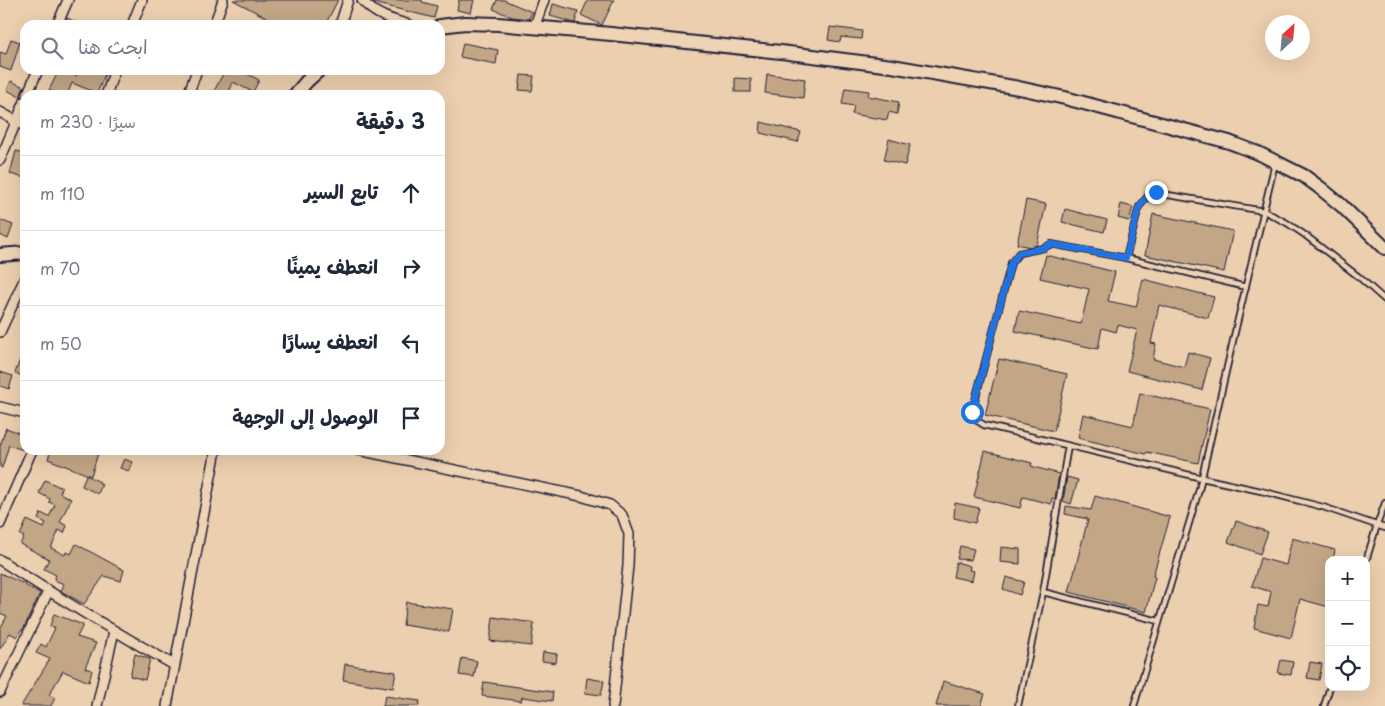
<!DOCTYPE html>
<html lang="ar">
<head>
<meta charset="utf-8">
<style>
	:root { --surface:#fff; --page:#f6f6f7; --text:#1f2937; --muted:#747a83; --line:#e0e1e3 }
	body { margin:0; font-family:"Playpen Sans","Playpen Sans Arabic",sans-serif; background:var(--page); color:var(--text); direction:rtl }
	.controls { position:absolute; right:15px; bottom:15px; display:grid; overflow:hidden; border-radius:10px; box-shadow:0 5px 20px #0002 }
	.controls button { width:45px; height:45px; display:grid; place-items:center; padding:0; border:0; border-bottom:1px solid var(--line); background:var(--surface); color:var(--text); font:25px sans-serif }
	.compass { position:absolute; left:1265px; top:15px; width:45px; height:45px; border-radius:50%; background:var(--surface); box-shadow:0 5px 20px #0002; rotate:26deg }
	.stop { position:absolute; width:15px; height:15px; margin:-11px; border:4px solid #1a73e8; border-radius:50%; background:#fff }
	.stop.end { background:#1a73e8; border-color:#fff; box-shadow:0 1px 5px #0008 }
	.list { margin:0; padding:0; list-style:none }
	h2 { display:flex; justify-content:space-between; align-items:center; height:65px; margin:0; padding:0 20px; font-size:21px }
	h2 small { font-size:16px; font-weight:400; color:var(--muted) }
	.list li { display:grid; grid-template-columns:32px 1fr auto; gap:15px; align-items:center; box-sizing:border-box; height:75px; padding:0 20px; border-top:1px solid var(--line) }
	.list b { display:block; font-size:19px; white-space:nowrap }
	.list em { font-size:16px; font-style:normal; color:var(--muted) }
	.icon { flex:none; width:28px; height:28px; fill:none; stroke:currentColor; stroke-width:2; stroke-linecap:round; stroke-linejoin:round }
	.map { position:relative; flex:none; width:1385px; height:706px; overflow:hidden; direction:ltr }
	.search { position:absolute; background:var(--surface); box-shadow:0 5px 20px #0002; left:20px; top:20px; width:425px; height:55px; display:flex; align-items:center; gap:12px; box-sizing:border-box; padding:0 18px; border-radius:15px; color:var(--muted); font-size:19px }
	.panel { position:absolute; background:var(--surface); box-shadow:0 5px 20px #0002; left:20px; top:90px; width:425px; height:365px; border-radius:15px; direction:rtl }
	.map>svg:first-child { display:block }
	.building { fill:#c3a686; stroke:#22223b }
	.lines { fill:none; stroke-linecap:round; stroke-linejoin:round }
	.lane-casing { stroke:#22223b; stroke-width:8 }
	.street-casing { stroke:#22223b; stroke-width:12 }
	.secondary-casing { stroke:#22223b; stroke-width:16 }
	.lane { stroke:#eed3b5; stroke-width:4.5 }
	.street { stroke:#eed3b5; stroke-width:9 }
	.secondary { stroke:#eed3b5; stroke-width:12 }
	.route { stroke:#1a73e8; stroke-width:6 }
</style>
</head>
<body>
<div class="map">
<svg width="1385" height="706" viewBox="0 0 1385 706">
	<rect width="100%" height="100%" fill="#eccfae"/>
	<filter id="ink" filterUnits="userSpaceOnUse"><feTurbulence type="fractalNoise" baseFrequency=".02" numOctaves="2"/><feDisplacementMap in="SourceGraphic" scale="10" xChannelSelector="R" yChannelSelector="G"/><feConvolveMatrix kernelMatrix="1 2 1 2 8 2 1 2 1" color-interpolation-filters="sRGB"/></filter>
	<g filter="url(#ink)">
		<path class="building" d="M233 0H338L325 25H266L269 19Z
			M374 0H422V2L437 6 434 18 374 3Z
			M459 0H474L471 13 457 10Z
			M497 0H504L532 12 529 19 512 17 493 9Z
			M588 0H614L602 25 581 15Z
			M553 4 578 11 575 23 550 16Z
			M67 18 82 25H64Z
			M830 27 862 31 861 39 841 37 840 42 828 40Z
			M11 39 20 42 11 71 0 67V52L6 54Z
			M463 43 498 50 496 64 460 57Z
			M59 70H64L76 76 79 70H107L97 93 72 83 67 95H60L49 90Z
			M225 70H240L259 80 253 92 233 82 228 95H212Z
			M767 74 805 79 803 98 765 93Z
			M521 75 534 76 532 91 519 90Z
			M735 78 751 79V92H735Z
			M11 81 24 87 20 97 7 90Z
			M845 88 869 91 868 96 899 102 897 114 889 112 887 120 852 114 854 106 842 104Z
			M761 122 801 132 798 142 760 133Z
			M889 139 910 145 905 165 884 160Z
			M16 151 25 153V178L10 174Z
			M1026 200 1046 204 1037 245 1030 247 1017 244Z
			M1121 204 1133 207 1129 221 1118 218Z
			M1065 209 1107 220 1104 232 1062 222Z
			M1153 214 1233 231 1224 272 1145 255Z
			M0 220 13 225 8 239 0 235Z
			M1046 255 1115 272 1108 301 1136 307 1143 279 1214 297 1208 318 1159 305 1151 343 1156 344 1153 359 1184 367 1188 352 1210 358 1202 390 1127 371 1137 330 1118 325 1116 332 1102 328 1098 349 1015 331 1019 311 1081 324 1089 289 1040 278Z
			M24 349H25V377L15 373Z
			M999 359 1067 374 1054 431 985 415Z
			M0 372 13 376 9 389 0 386Z
			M1140 393 1210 409 1198 463 1147 452 1146 454 1078 438 1083 414 1133 426Z
			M6 428 25 435V445L23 450 9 445 2 468 0 467V446Z
			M51 450H99L91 476 48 459Z
			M985 451 1032 463 1031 466 1059 474 1055 499 1052 498 1051 504 1023 497 1020 508 974 497Z
			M124 459 132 462 129 471 120 468Z
			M86 475 100 482 99 483 102 484 98 494 82 486Z
			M1067 477 1078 480 1071 504 1063 501Z
			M45 480 62 488 60 493 71 499 60 522 67 526 64 533 59 530 51 548 65 555 66 552 71 554 76 544 124 570 121 581 104 576 84 604 61 591 64 584 54 580 56 575 44 569 49 559 20 544 24 537 20 535 27 520 44 528 46 523 38 519 41 513 49 517 55 505 49 502 50 499 39 493Z
			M1095 496 1170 517 1153 576 1155 577 1146 612 1069 592 1088 519 1065 514 1066 506 1091 510Z
			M955 503 979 508 975 523 954 518Z
			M1236 521 1268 532 1260 554 1228 542Z
			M1292 538 1335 550 1333 560H1329V607L1300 599 1291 638 1254 628 1258 605 1268 607 1271 592 1252 586 1260 558 1286 565Z
			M960 546 974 549 971 560 957 559Z
			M1001 547 1020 549V564L1000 562Z
			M956 562 970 566 969 570 974 571 972 581 953 577Z
			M0 573 26 585V586L40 593 23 630H21L17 637 10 633 0 649V629L7 616 0 613Z
			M1006 577 1024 582 1020 595 1003 589Z
			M406 602 453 609 449 632 403 625Z
			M54 614 83 625 77 637 96 643 85 668 92 670 89 682 63 671 49 695 55 698 51 706H21L50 659 36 653 41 644 46 647 55 628 50 626Z
			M493 617 534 623 531 646 490 641Z
			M543 652 557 654 556 663 542 661Z
			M135 654 150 659 145 680 130 676Z
			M462 658 477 661 474 677 459 675Z
			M1281 660 1293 662 1291 675 1278 673Z
			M1310 662 1322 664 1319 680 1307 678Z
			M345 664 396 672 393 688 343 680Z
			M587 678 604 681 601 695 585 693Z
			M943 681 985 694 981 706H936Z
			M484 682 553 692 552 701 522 697 521 701 482 696Z
			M385 696 420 701 419 706H383Z"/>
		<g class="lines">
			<g class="lane-casing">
				<path id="lane" d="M1126 258 1139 207 1148 196 1156 193 1264 211 1287 223 1305 235 1359 277 1385 300
					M1246 287 1126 258 1051 244 1044 248 1019 253 1011 263 972 412 976 420 984 425 1202 478 1261 491 1323 507 1385 528
					M1366 561 1377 525 1385 503
					M1043 592 1159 621
					M1018 706 1043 592 1068 446
					M1134 706 1199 490 1235 332 1275 163
					M1324 706 1330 687"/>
			</g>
			<g class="street-casing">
				<path id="street" d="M362 0C374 15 392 20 410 25
					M57 25 68 0
					M132 25 142 0
					M214 25 223 0
					M340 25 348 0
					M534 28 544 0
					M27 95 38 70
					M106 95 115 70
					M188 95 197 70
					M0 112 25 126
					M0 160 25 101
					M0 332 25 278
					M0 407 25 413
					M358 450 581 496 610 505 622 515 629 534 628 566 613 706
					M0 524 32 450
					M0 560C57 597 115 632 174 665
					M0 692 48 592
					M97 706 114 631
					M167 706 216 450"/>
			</g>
			<g class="secondary-casing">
				<path id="secondary" d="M440 26 465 23 498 24 611 34 781 52 892 66 1019 88 1065 98 1229 142 1258 153 1304 176 1319 187 1341 205 1385 248
					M295 95 307 81 319 70
					M0 255 25 253"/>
			</g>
			<use href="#lane" class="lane"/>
			<use href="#street" class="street"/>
			<use href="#secondary" class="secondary"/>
		</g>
	</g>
	<g class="lines" filter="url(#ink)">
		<path class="route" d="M972 412 1011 263 1019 253 1044 248 1051 244 1126 258 1139 207 1148 196 1156 192"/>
	</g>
</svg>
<div class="controls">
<button>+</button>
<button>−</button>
<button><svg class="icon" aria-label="locate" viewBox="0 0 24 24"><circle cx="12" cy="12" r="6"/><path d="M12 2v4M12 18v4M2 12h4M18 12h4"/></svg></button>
</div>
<svg class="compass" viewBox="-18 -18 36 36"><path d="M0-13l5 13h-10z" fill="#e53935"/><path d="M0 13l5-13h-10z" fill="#747a83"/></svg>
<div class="stop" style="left:972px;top:412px"></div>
<div class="stop end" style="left:1156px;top:192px"></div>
<div class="search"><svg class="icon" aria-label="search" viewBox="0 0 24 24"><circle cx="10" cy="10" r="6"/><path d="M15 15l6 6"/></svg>ابحث هنا</div>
<section class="panel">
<h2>3 دقيقة<small>سيرًا · 230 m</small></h2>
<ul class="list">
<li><svg class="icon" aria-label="ahead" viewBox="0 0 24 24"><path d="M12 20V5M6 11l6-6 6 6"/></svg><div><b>تابع السير</b></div><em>110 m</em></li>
<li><svg class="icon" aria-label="right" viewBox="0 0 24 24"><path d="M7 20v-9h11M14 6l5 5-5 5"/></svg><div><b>انعطف يمينًا</b></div><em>70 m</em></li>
<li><svg class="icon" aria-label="left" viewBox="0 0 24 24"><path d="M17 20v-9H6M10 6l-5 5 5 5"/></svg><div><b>انعطف يسارًا</b></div><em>50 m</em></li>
<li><svg class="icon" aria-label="arrive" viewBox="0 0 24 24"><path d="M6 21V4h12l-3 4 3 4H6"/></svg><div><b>الوصول إلى الوجهة</b></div></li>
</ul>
</section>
</div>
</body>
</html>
